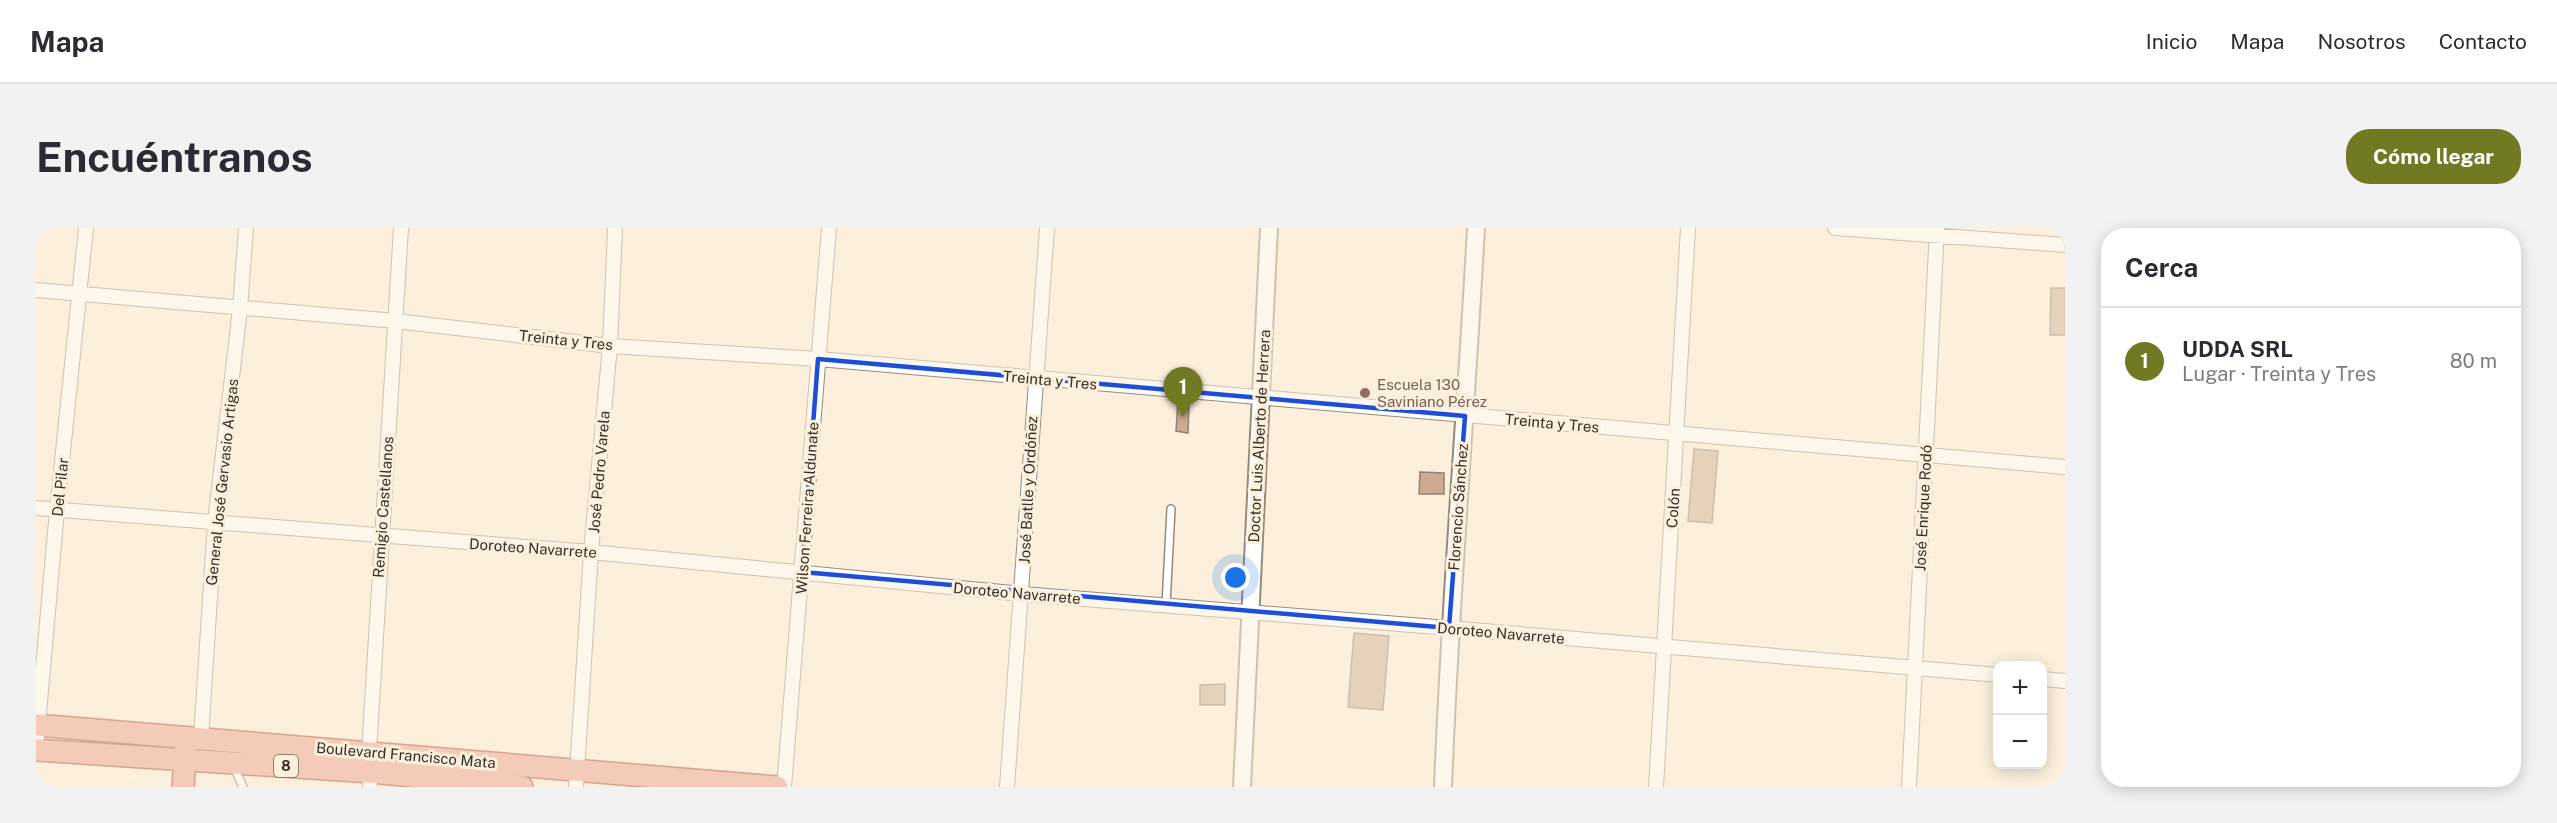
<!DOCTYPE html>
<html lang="es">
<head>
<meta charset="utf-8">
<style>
	:root { --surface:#fff; --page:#f2f2f3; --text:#2b2b33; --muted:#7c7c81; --line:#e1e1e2; --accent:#717923 }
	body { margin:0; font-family:"Public Sans",sans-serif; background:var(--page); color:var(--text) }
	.controls { position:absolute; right:18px; bottom:18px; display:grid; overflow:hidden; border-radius:12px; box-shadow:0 3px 15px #0003 }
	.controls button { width:54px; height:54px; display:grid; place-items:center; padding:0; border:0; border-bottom:2px solid var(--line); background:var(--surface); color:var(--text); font:30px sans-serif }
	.you { position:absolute; left:1200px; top:350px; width:21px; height:21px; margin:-15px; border:4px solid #fff; border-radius:50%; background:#1a73e8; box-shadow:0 0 0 9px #1a73e833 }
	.badge { display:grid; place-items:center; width:39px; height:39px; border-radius:50%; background:var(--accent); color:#fff; font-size:20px; font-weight:700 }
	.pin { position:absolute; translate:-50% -50px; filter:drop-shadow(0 2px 3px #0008) }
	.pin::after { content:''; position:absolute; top:32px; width:21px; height:18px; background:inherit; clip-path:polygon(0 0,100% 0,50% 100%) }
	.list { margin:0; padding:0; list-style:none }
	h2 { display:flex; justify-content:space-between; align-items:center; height:78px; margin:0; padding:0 24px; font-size:26px }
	h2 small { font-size:20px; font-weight:400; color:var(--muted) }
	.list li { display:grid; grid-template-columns:39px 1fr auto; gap:18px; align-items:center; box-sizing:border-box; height:108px; padding:0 24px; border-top:2px solid var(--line) }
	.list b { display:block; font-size:22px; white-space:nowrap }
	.list p { margin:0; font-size:20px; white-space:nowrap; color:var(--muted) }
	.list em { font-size:20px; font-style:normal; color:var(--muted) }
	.map { position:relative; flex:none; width:2029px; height:559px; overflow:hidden; border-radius:24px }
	header { display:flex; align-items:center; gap:36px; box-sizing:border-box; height:84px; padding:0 30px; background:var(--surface); border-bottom:2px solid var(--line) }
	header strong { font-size:28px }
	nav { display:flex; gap:33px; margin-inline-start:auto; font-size:21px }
	.intro { display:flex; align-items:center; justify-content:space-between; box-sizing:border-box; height:144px; padding:0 36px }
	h1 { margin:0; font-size:42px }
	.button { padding:15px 27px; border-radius:24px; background:var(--accent); color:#fff; font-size:21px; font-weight:700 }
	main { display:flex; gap:36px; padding:0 36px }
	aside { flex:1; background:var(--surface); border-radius:24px; box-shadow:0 3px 15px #0003 }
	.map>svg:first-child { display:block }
	.building { fill:#cdaa91; stroke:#938276; stroke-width:1.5 }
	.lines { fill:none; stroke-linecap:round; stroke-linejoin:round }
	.service-casing { stroke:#968b7a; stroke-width:10 }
	.minor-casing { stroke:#968b7a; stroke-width:16 }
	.tertiary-casing { stroke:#968b7a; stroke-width:20 }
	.primary-casing { stroke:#a44c39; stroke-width:24 }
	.service { stroke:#fff; stroke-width:7 }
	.minor { stroke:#fff; stroke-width:14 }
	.tertiary { stroke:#fff; stroke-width:16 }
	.primary { stroke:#ec9d8e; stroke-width:21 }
	.marked { fill:none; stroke:#1d4ed8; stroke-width:4.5; stroke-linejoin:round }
	.education-dot { fill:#8d6e63; stroke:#fcf0dd; stroke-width:2 }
	.labels { text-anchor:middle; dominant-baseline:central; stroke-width:6; stroke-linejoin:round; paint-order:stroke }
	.shield { fill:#fcf0dd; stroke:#70695e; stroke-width:1.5 }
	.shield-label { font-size:14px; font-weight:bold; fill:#342f28 }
	.street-label { font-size:15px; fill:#342f28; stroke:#fcf0dd }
	.education-label { font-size:15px; fill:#785e54; stroke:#fcf0dd; text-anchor:start }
</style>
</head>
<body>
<header>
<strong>Mapa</strong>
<nav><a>Inicio</a><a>Mapa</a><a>Nosotros</a><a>Contacto</a></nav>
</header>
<div class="intro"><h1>Encuéntranos</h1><a class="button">Cómo llegar</a></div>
<main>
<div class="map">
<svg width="2029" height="559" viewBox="0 0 2029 559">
	<rect width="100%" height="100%" fill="#fcf0dd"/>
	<path class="building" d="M2015 60H2029V107H2014Z
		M1142 173 1153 175 1152 205 1140 203Z
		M1658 221 1682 223 1676 295 1652 293Z
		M1384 244 1408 245V266H1383Z
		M1318 405 1353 408 1347 482 1312 479Z
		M1189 456V477H1164V457Z"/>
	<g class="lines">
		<g class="service-casing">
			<path id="service" d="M1130 377 1135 281
				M197 537 207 559"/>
		</g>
		<g class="minor-casing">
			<path id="minor" d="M1799 0 2029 17
				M0 62 360 93 574 118 782 131 2029 239
				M0 280 555 324 986 366 1413 400 1962 447
				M2006 451 2029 453
				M165 509 179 294 204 81 210 0
				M0 519 21 282 50 0
				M334 559 333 524 365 0
				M540 559 555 324 574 118 579 0
				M748 559 793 0
				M971 559 1011 0
				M1620 559 1652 0
				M1873 559 1901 0"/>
		</g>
		<g class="tertiary-casing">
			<path id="tertiary" d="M1206 559 1233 0
				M1407 559C1414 372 1430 186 1440 0"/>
		</g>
		<g class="primary-casing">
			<path id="primary" d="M0 497 741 559
				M0 522 335 544 486 559
				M147 559 150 518"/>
		</g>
		<use href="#service" class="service"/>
		<use href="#minor" class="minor"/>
		<use href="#tertiary" class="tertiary"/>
		<use href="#primary" class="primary"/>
	</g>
	<path d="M0 0H2029V559H0ZM782 131 1429 188 1413 400 766 344Z" fill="#fcf0dd" fill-opacity=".55" fill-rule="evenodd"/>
	<path class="marked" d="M782 131 1429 188 1413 400 766 344Z"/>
	<circle class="education-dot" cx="1329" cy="165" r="6"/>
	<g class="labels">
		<rect class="shield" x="238" y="527" width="24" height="22" rx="4.5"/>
		<g class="shield-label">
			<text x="250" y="538">8</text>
		</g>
		<g class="street-label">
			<text transform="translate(530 112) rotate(6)">Treinta y Tres</text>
			<text transform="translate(1014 152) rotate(5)">Treinta y Tres</text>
			<text transform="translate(1516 195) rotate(5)">Treinta y Tres</text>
			<text transform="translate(1223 208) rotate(-87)">Doctor Luis Alberto de Herrera</text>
			<text transform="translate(563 244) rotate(-85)">José Pedro Varela</text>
			<text transform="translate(186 254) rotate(-84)">General José Gervasio Artigas</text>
			<text transform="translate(24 259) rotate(-84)">Del Pilar</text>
			<text transform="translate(992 262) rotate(-87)">José Batlle y Ordóñez</text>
			<text transform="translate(347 279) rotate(-86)">Remigio Castellanos</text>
			<text transform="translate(1422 279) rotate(-86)">Florencio Sánchez</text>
			<text transform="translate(771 280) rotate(-86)">Wilson Ferreira Aldunate</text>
			<text transform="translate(1637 280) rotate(-86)">Colón</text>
			<text transform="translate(1887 280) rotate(-87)">José Enrique Rodó</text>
			<text transform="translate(497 320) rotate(4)">Doroteo Navarrete</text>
			<text transform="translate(981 365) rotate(5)">Doroteo Navarrete</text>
			<text transform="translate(1465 405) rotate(5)">Doroteo Navarrete</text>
			<text transform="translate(370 527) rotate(5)">Boulevard Francisco Mata</text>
		</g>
		<g class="education-label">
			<text x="1341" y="156">Escuela 130<tspan x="1341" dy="17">Saviniano Pérez</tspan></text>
		</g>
	</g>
</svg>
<div class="controls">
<button>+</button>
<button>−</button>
</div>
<div class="you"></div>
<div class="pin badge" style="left:1147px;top:189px">1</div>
</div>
<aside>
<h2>Cerca<small></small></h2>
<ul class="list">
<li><span class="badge">1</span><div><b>UDDA SRL</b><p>Lugar · Treinta y Tres</p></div><em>80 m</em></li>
</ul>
</aside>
</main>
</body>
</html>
